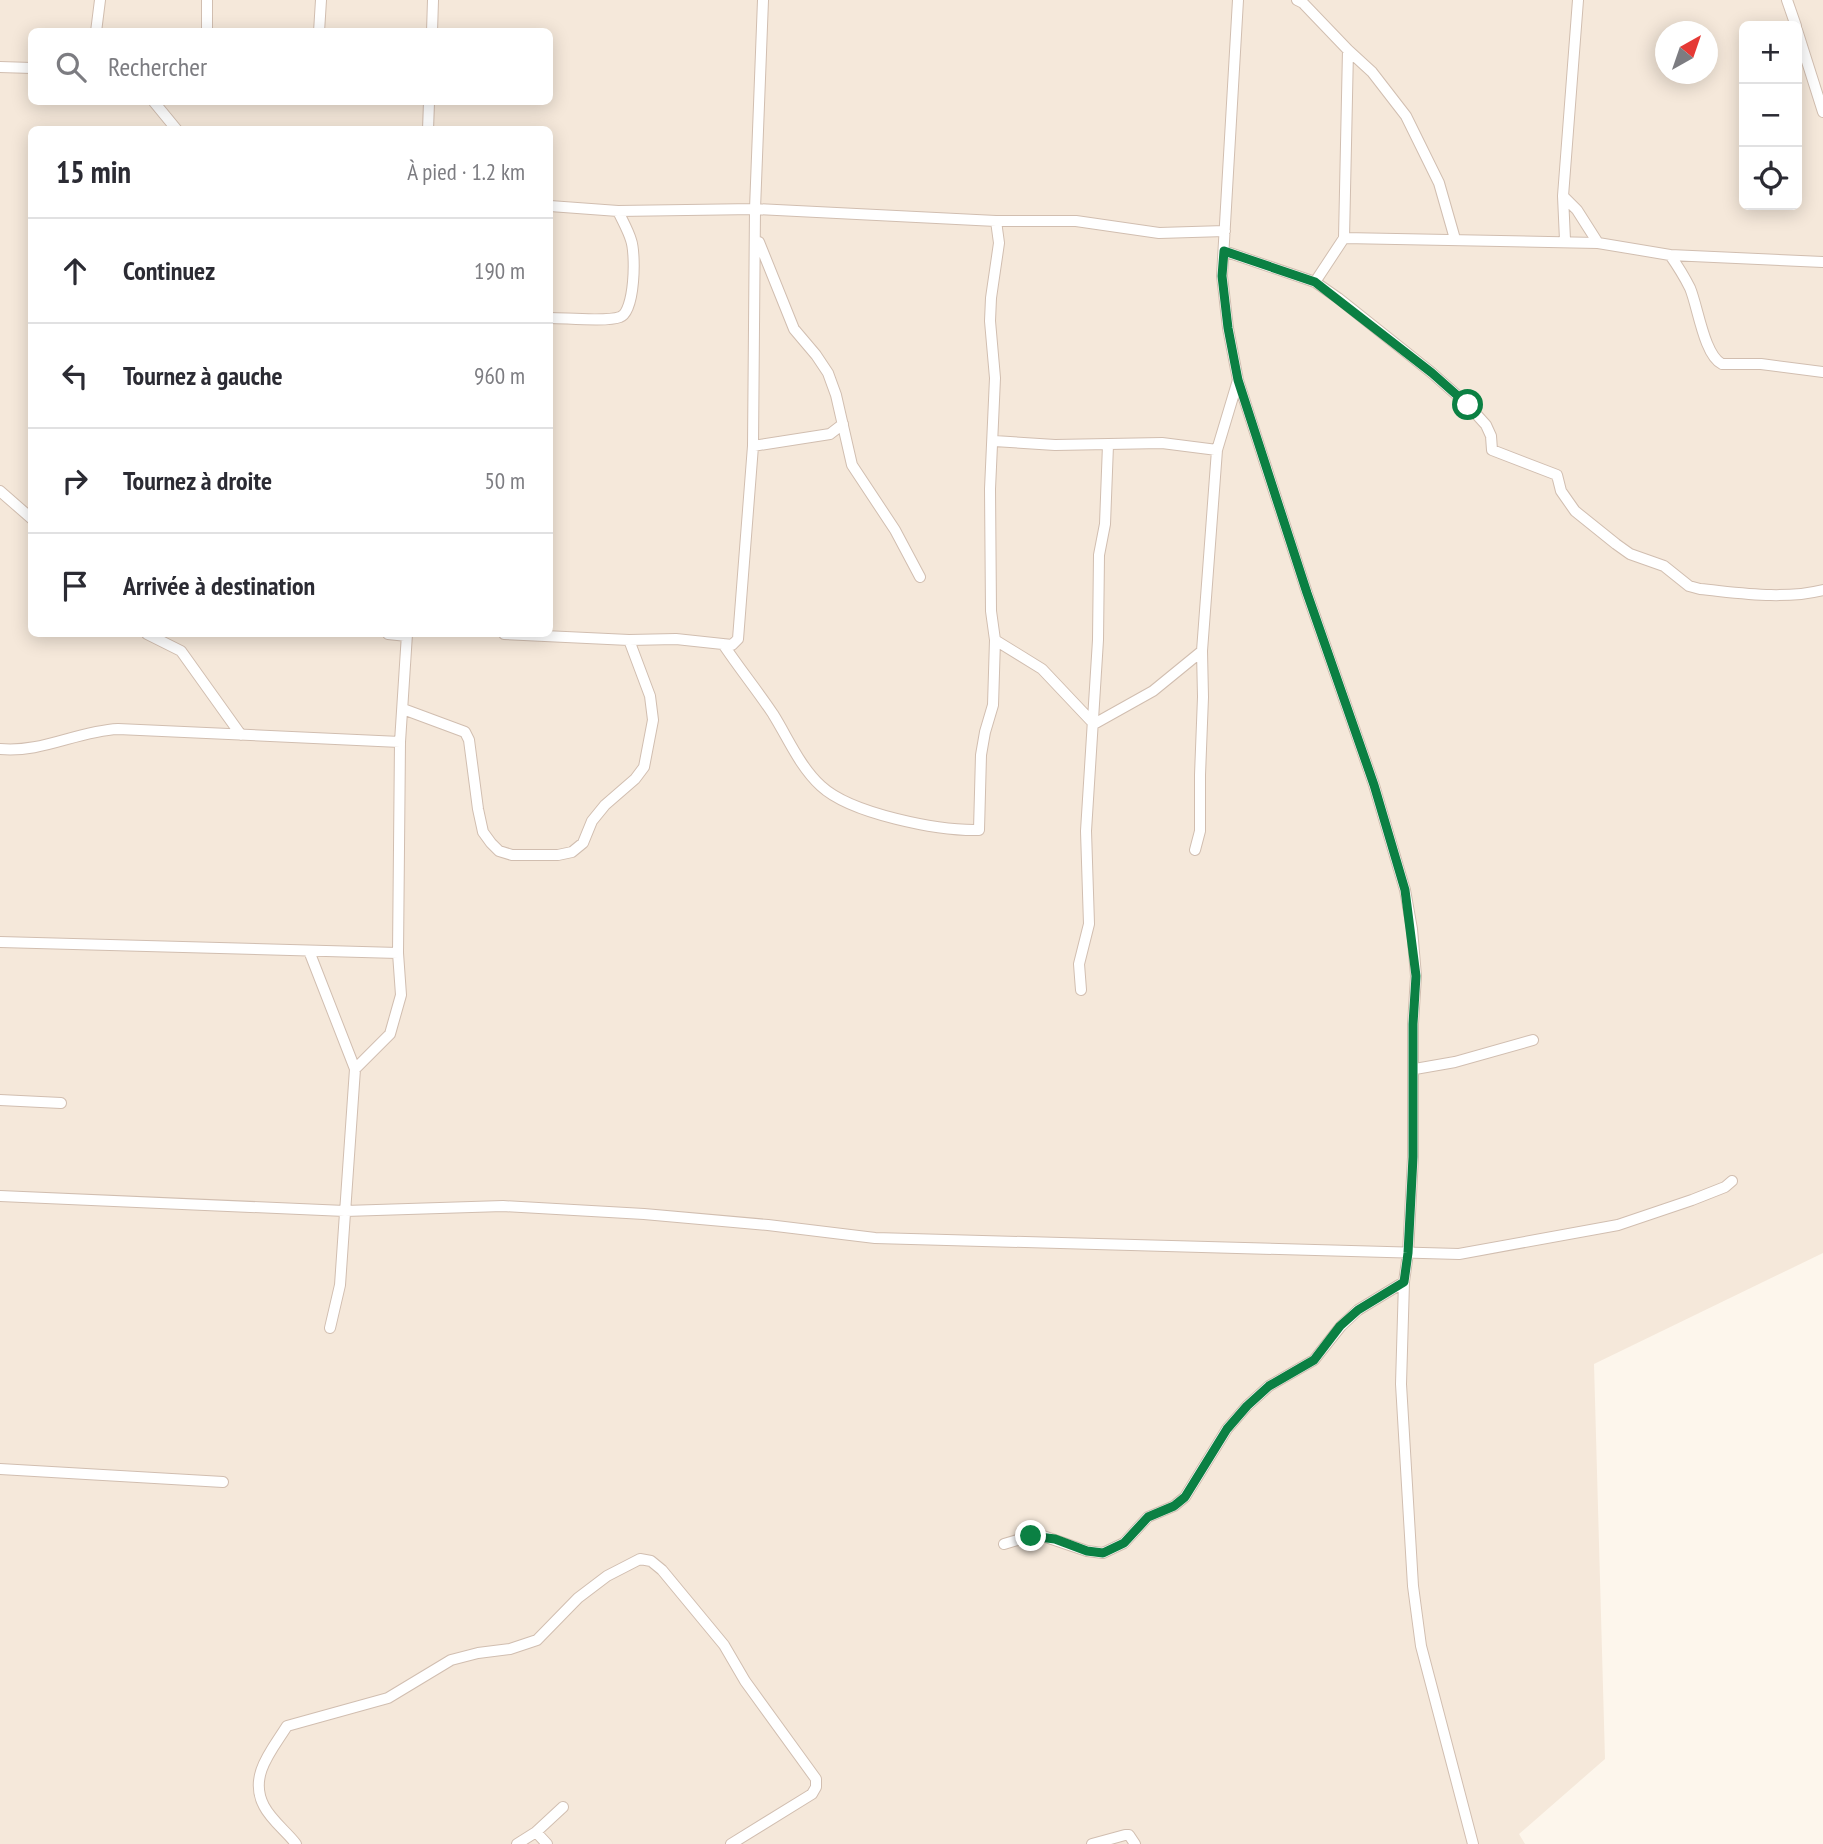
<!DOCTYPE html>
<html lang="fr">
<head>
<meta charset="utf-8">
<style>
	:root { --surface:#fff; --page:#f7f7f7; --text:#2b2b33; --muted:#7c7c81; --line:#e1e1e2 }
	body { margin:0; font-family:"PT Sans Narrow",sans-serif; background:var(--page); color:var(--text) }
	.controls { position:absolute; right:21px; top:21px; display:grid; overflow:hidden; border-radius:10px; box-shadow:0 4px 18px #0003 }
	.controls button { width:63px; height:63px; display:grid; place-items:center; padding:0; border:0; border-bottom:2px solid var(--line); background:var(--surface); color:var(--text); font:35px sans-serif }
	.compass { position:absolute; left:1655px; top:21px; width:63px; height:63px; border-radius:50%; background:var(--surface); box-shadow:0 4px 18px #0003; rotate:40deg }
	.stop { position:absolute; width:21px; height:21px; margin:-16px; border:5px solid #0b8043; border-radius:50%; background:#fff }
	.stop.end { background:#0b8043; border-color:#fff; box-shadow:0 2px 7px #0008 }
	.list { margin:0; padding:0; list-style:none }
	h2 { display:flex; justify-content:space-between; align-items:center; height:91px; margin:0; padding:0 28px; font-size:30px }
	h2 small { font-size:23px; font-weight:400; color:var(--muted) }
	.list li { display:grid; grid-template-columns:46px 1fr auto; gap:21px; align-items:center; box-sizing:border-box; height:105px; padding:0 28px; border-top:2px solid var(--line) }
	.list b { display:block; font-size:26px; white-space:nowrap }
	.list em { font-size:23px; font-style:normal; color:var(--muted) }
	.icon { flex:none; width:38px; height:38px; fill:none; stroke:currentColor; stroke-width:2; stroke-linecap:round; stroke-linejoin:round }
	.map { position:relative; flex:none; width:1823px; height:1844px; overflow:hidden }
	.search { position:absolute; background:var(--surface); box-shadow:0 4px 18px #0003; left:28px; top:28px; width:525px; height:77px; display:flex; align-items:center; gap:18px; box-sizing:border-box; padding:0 24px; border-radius:10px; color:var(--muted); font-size:26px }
	.panel { position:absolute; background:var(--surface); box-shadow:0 4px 18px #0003; left:28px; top:126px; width:525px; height:511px; border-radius:10px }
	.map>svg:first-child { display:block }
	.residential { fill:#f5e8da; fill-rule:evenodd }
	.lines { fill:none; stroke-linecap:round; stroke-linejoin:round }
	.minor-casing { stroke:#d1beb0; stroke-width:12 }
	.minor { stroke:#fff; stroke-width:10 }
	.route { stroke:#0b8043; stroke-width:9 }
</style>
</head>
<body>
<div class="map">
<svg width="1823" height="1844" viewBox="0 0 1823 1844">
	<rect width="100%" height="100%" fill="#fdf6ec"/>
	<path class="residential" d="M0 0H1823V1253L1594 1364 1605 1759 1519 1834 1525 1844H0ZM1744 26H1797V205H1744ZM32 32H550V102H32ZM1666 32H1708V74H1666ZM32 130H550V634H32Z"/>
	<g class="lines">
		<g class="minor-casing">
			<path id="minor" d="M207 0V32
				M1238 0 1222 276 1228 328 1238 380 1307 593 1374 785 1405 890 1412 929 1416 976 1413 1024V1157L1408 1253 1404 1282 1401 1384 1413 1586 1421 1646 1473 1844
				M1297 0 1303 3 1348 50 1372 72 1406 116 1439 183 1455 239
				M1578 0 1563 196 1577 210 1598 243 1670 255 1823 262
				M1787 0 1796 26
				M1797 30 1823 112
				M96 32 100 0
				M319 32 321 0
				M432 32 433 0
				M0 67 32 68
				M154 102 177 130
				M428 130 429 102
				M1563 196 1565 240
				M550 206 618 211 755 209 996 221H1076L1159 233 1225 231
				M1344 238 1598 243
				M759 242 794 329 816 355 828 373 836 395 852 465 895 530 920 577
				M1224 251 1315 282 1338 298 1432 373 1468 405 1486 425 1491 436 1492 450 1557 475 1561 491 1575 511 1616 544 1630 554 1664 566 1689 586 1700 589C1741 593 1782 600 1823 590
				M1670 255C1677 265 1684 276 1690 288 1698 307 1704 355 1722 364H1761L1823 372
				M1315 282 1344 238 1348 50
				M550 318C566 318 607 322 620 317 635 312 636 254 631 240 628 230 622 220 618 211
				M994 441 1055 445 1162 443 1217 450
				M753 446 830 434 843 424
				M0 491 32 519
				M147 634 181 651 241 735
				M388 634 407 636
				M504 634 629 640 676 639 732 645 738 639 753 446 755 209 763 0
				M995 640 1042 669 1094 724
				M723 644C739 668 757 690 773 714 788 738 800 767 821 786 851 814 939 831 979 830L981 755 985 732 993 705 995 640 991 611 990 489 995 378 990 321 991 298 999 243 996 221
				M403 709 465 732 469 740 478 809 483 832 491 843 499 851 512 855H558L572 852 583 843 592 821 605 805 635 779 644 767 653 720 650 696 629 640
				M1094 724 1153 691 1202 651
				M0 749C42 753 77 731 118 729L400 742
				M1195 850 1200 831V775L1203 697 1202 651 1217 450 1238 380
				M0 942 398 953 400 742 407 634
				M309 951 355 1069 340 1285 330 1328
				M1081 990 1079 964 1089 924 1086 831 1098 640 1099 555 1105 524 1108 445
				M355 1069 390 1034 401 995 398 953
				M1415 1069 1455 1062 1533 1040
				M0 1100 61 1103
				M0 1196 345 1211 503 1206 644 1214 768 1225 875 1238 1459 1254 1618 1225 1692 1200 1725 1187 1732 1181
				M0 1469 223 1482
				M1004 1544 1031 1536H1043L1087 1551 1103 1553 1124 1543 1148 1517 1174 1506 1185 1497 1227 1429 1247 1406 1269 1386 1314 1360 1341 1326 1358 1310 1404 1282
				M536 1832 547 1844
				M296 1844C287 1832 271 1820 264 1806 248 1776 272 1750 287 1726L388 1698 451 1660 478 1653 510 1649 537 1640 578 1598 607 1576 640 1559 651 1561 662 1570 724 1645 745 1681 816 1779V1787L812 1794 731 1844
				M517 1844 536 1832 563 1807
				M1092 1844 1125 1835H1129L1135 1844"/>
		</g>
		<use href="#minor" class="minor"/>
	</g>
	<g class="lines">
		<path class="route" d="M1031 1536 1055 1539 1087 1551 1103 1553 1124 1543 1148 1517 1174 1506 1185 1497 1227 1429 1247 1406 1269 1386 1314 1360 1340 1326 1358 1310 1404 1282 1408 1253 1413 1157V1024L1416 976 1405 890 1374 785 1307 593 1238 380 1228 328 1222 276 1224 251 1315 282 1432 373 1468 405"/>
	</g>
</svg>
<div class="controls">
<button>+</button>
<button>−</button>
<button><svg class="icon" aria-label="locate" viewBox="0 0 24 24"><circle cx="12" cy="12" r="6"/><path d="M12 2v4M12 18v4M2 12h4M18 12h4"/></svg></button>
</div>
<svg class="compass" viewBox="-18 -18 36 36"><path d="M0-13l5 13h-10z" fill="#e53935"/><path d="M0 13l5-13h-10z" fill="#7c7c81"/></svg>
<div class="stop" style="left:1468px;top:405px"></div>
<div class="stop end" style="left:1031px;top:1536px"></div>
<div class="search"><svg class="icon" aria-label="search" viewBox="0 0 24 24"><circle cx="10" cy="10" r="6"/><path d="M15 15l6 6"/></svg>Rechercher</div>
<section class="panel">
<h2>15 min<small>À pied · 1.2 km</small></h2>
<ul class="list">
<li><svg class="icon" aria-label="ahead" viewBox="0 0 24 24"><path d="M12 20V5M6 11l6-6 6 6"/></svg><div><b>Continuez</b></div><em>190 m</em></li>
<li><svg class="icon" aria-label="left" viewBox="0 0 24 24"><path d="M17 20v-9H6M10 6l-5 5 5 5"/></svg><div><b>Tournez à gauche</b></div><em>960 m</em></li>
<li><svg class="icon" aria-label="right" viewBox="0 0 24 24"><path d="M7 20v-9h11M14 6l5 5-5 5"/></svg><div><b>Tournez à droite</b></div><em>50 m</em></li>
<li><svg class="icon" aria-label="arrive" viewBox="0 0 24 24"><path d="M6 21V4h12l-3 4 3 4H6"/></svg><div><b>Arrivée à destination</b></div></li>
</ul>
</section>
</div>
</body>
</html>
